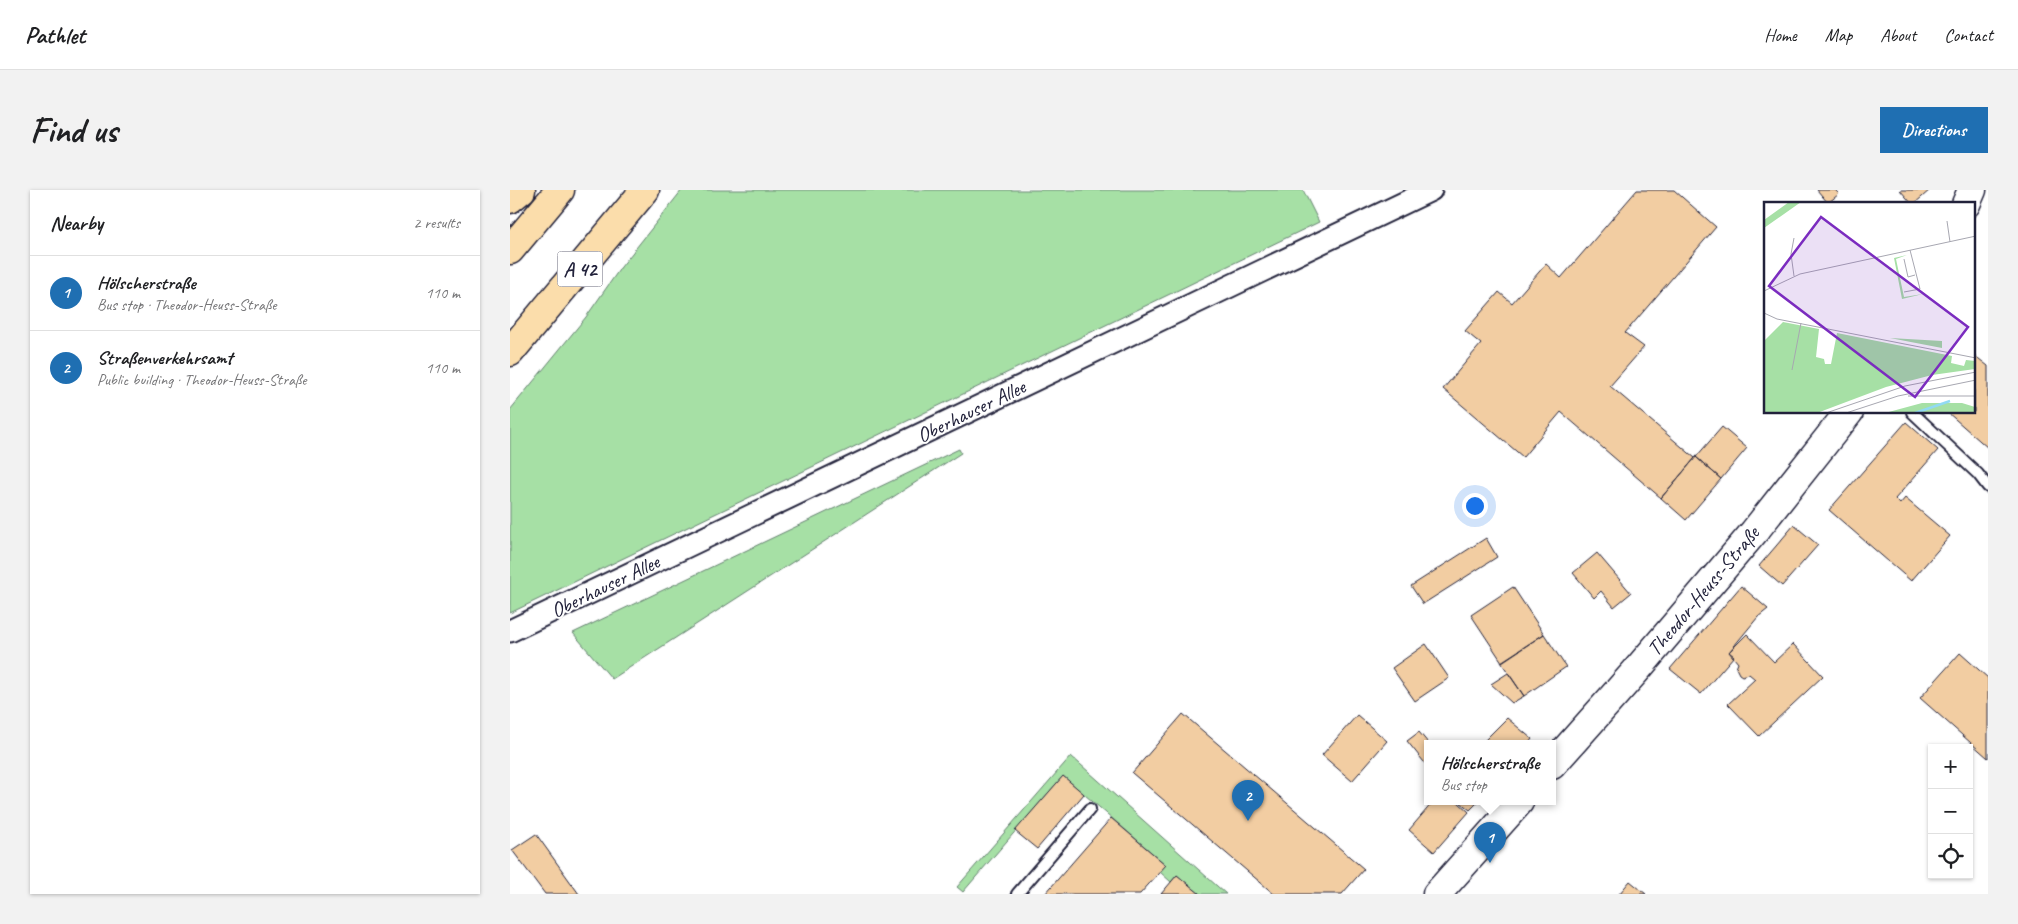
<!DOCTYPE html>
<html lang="en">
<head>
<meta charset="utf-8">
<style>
	:root { --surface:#fff; --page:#f2f2f2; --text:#202124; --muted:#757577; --line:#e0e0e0; --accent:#1f6fb2 }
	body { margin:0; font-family:Caveat,sans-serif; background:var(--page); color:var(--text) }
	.controls { position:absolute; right:15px; bottom:15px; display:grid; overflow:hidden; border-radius:0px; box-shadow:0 1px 4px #0004 }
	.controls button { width:45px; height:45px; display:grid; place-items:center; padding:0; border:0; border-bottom:1px solid var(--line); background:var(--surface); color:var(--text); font:25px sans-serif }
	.you { position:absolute; left:964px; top:315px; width:18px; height:18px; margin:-12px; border:4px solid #fff; border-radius:50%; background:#1a73e8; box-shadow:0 0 0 8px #1a73e833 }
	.badge { display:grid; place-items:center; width:32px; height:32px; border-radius:50%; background:var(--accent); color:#fff; font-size:16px; font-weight:700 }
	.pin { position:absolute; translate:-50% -41px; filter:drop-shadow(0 1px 2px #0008) }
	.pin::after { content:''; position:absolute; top:26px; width:18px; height:15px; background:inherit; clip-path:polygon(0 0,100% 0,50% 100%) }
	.popup { position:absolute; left:914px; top:550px; width:132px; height:65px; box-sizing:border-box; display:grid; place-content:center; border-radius:0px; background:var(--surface); filter:drop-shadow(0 1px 4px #0005); font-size:16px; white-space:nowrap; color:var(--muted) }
	.popup b { font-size:19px; color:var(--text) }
	.popup::after { content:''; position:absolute; left:50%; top:100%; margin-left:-10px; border:10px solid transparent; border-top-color:var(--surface) }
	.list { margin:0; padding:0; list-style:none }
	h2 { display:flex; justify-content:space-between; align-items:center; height:65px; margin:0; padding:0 20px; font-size:21px }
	h2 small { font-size:16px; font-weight:400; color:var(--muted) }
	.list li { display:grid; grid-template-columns:32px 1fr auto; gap:15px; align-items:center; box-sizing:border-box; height:75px; padding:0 20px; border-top:1px solid var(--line) }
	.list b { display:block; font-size:19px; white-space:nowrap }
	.list p { margin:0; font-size:16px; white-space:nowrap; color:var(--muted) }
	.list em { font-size:16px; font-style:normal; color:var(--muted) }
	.icon { flex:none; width:28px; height:28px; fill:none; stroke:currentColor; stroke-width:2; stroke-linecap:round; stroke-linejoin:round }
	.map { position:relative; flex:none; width:1478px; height:704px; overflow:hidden; border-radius:0px }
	header { display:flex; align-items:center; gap:30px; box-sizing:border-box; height:70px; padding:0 25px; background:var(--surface); border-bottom:1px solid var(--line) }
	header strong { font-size:24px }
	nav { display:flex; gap:28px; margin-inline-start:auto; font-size:18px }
	.intro { display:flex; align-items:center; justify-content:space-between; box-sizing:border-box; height:120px; padding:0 30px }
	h1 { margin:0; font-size:35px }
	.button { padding:12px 22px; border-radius:0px; background:var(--accent); color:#fff; font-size:18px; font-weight:700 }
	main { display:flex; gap:30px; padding:0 30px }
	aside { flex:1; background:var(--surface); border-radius:0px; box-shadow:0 1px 4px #0004 }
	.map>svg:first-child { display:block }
	.green { fill:#a6e0a5; stroke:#648170 }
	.building { fill:#f2cda2; stroke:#22223b }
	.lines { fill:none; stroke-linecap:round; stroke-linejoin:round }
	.lane-casing { stroke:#22223b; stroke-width:14 }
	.street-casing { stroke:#22223b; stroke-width:25 }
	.secondary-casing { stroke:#22223b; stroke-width:31 }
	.highway-casing { stroke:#22223b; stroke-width:31 }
	.lane { stroke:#fff; stroke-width:10 }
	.street { stroke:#fff; stroke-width:21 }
	.secondary { stroke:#fff; stroke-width:28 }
	.highway { stroke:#fbddab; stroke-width:28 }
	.labels { text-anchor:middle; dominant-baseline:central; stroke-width:4; stroke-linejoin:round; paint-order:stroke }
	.shield { fill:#fff; stroke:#646476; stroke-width:1 }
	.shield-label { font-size:20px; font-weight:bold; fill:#22223b }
	.street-label { font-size:21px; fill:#22223b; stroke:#fff }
	.inset-river { fill:none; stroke:#91daf3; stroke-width:2.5 }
	.inset-road { fill:none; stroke:#a7a7b1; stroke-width:1 }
	.view { fill:#7b2cbf; fill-opacity:0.15; stroke:#7b2cbf; stroke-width:2.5 }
	.inset-edge { fill:none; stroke:#22223b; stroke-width:2.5 }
</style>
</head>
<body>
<header>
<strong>Pathlet</strong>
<nav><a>Home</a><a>Map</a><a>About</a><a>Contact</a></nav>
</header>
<div class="intro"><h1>Find us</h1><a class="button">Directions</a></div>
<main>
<aside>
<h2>Nearby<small>2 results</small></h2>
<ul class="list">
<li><span class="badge">1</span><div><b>Hölscherstraße</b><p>Bus stop · Theodor-Heuss-Straße</p></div><em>110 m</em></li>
<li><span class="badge">2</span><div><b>Straßenverkehrsamt</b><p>Public building · Theodor-Heuss-Straße</p></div><em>110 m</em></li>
</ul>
</aside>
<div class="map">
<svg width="1478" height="704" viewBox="0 0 1478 704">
	<rect width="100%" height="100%" fill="#fff"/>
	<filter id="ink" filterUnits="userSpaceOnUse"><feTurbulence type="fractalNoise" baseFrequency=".02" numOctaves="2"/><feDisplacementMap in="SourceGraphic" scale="10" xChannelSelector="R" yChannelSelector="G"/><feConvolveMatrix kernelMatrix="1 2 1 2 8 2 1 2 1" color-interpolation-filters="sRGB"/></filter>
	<g filter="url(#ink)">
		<path class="green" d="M172 0H793L809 32 0 423V220L76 127 111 77Z
			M449 259 451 263 102 489 63 443Z
			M561 566 716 704H690L667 685 661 692 650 682 655 674 553 586 453 702 447 697Z"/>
		<path class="building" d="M1127 0H1164L1206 37 1115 143 1134 157 1100 196 1185 268 1151 308 1051 222 1013 267 933 199 971 154 955 141 989 102 1002 113 1036 74 1051 88Z
			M1307 0H1325L1329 4 1318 13Z
			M1390 0H1420L1404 14H1402Z
			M1464 165 1478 176V258L1437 222H1464Z
			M1396 232 1428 260 1385 309 1390 314 1395 308 1440 346 1401 391 1319 320Z
			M1212 237 1237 258 1211 289 1186 267Z
			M1186 267 1211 289 1176 330 1151 308Z
			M1284 335 1308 355 1272 396 1249 376Z
			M976 348 987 367 913 414 901 396Z
			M1087 363 1121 403 1104 417 1091 401 1084 408 1063 383Z
			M1231 396 1258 419 1248 427 1219 462 1224 466 1191 504 1160 479Z
			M1003 397 1034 444 992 472 961 425Z
			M1034 444 1056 477 1014 506 991 472Z
			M1237 444 1264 472 1283 454 1313 486 1249 546 1218 514 1245 489 1239 484 1232 486 1229 484 1226 478 1228 473 1219 462Z
			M916 454 939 488 905 511 882 478Z
			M1450 463 1478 488V568L1410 508Z
			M998 483 1014 506 1002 513 981 494Z
			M673 524 854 679 832 704H764L622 583Z
			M847 525 877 551 842 591 812 565Z
			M997 528 1022 549 1018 554H973L972 553Z
			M909 542 919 554H918V577L897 551Z
			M553 586 574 604 527 659 505 641Z
			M923 612H948L959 622 924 662 899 640Z
			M950 612H968L960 620Z
			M601 628 656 675 630 704H535Z
			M26 644 69 704H35L2 660Z
			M667 685 690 704H651Z
			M1120 691 1136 704H1109Z"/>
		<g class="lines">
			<g class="lane-casing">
				<path id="lane" d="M1402 222 1468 284 1478 297
					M507 704 580 619"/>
			</g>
			<g class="street-casing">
				<path id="street" d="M0 441 921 0"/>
			</g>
			<g class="secondary-casing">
				<path id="secondary" d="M1456 14 1462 0
					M1042 575 1125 482 1244 342 1339 222
					M927 704 1009 612"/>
			</g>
			<g class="highway-casing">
				<path id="highway" d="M0 9 11 0
					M0 60 50 0
					M0 162 135 0"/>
			</g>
			<use href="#lane" class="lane"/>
			<use href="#street" class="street"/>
			<use href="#secondary" class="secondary"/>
			<use href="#highway" class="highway"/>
		</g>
	</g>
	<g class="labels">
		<rect class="shield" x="47.5" y="61.5" width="45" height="35" rx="4"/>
		<g class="shield-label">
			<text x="70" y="79">A 42</text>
		</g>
		<g class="street-label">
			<text transform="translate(461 221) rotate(-26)">Oberhauser Allee</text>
			<text transform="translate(95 396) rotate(-26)">Oberhauser Allee</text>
			<text transform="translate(1193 401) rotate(-50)">Theodor-Heuss-Straße</text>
		</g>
	</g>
	<g transform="translate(1254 12)">
		<rect width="211" height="211" fill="#fff"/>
		<path d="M25 0H37L0 26V18ZM143 53 132 57 140 95 159 92 138 97 130 56ZM19 120 55 127 52 155 60 157 61 162H67L73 131 188 154 187 161 200 164 202 158 211 159V167L168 173 122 185 53 211H0V139ZM126 136 178 139V146ZM158 201H198L211 205V211H121Z" fill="#a6e0a5"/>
		<path class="inset-river" d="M151 211 186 199"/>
		<path class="inset-road" d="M183 19 186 40M30 36 27 52 30 74M140 57 144 75 151 73M0 89 36 72 212 34M140 90 156 87 146 48M0 111 13 117 212 156M28 168 37 121M144 194H212M62 211 141 184 212 170M82 211 134 194 212 178"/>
		<path class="view" d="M57 15 204 125 151 195 5 84Z"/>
		<rect width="211" height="211" class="inset-edge"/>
	</g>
</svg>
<div class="controls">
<button>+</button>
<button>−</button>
<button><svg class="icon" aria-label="locate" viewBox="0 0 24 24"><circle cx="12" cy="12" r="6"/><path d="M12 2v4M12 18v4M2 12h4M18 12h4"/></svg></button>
</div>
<div class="you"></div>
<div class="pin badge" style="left:980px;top:673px">1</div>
<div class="popup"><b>Hölscherstraße</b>Bus stop</div>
<div class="pin badge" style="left:738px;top:631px">2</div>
</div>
</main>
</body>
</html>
